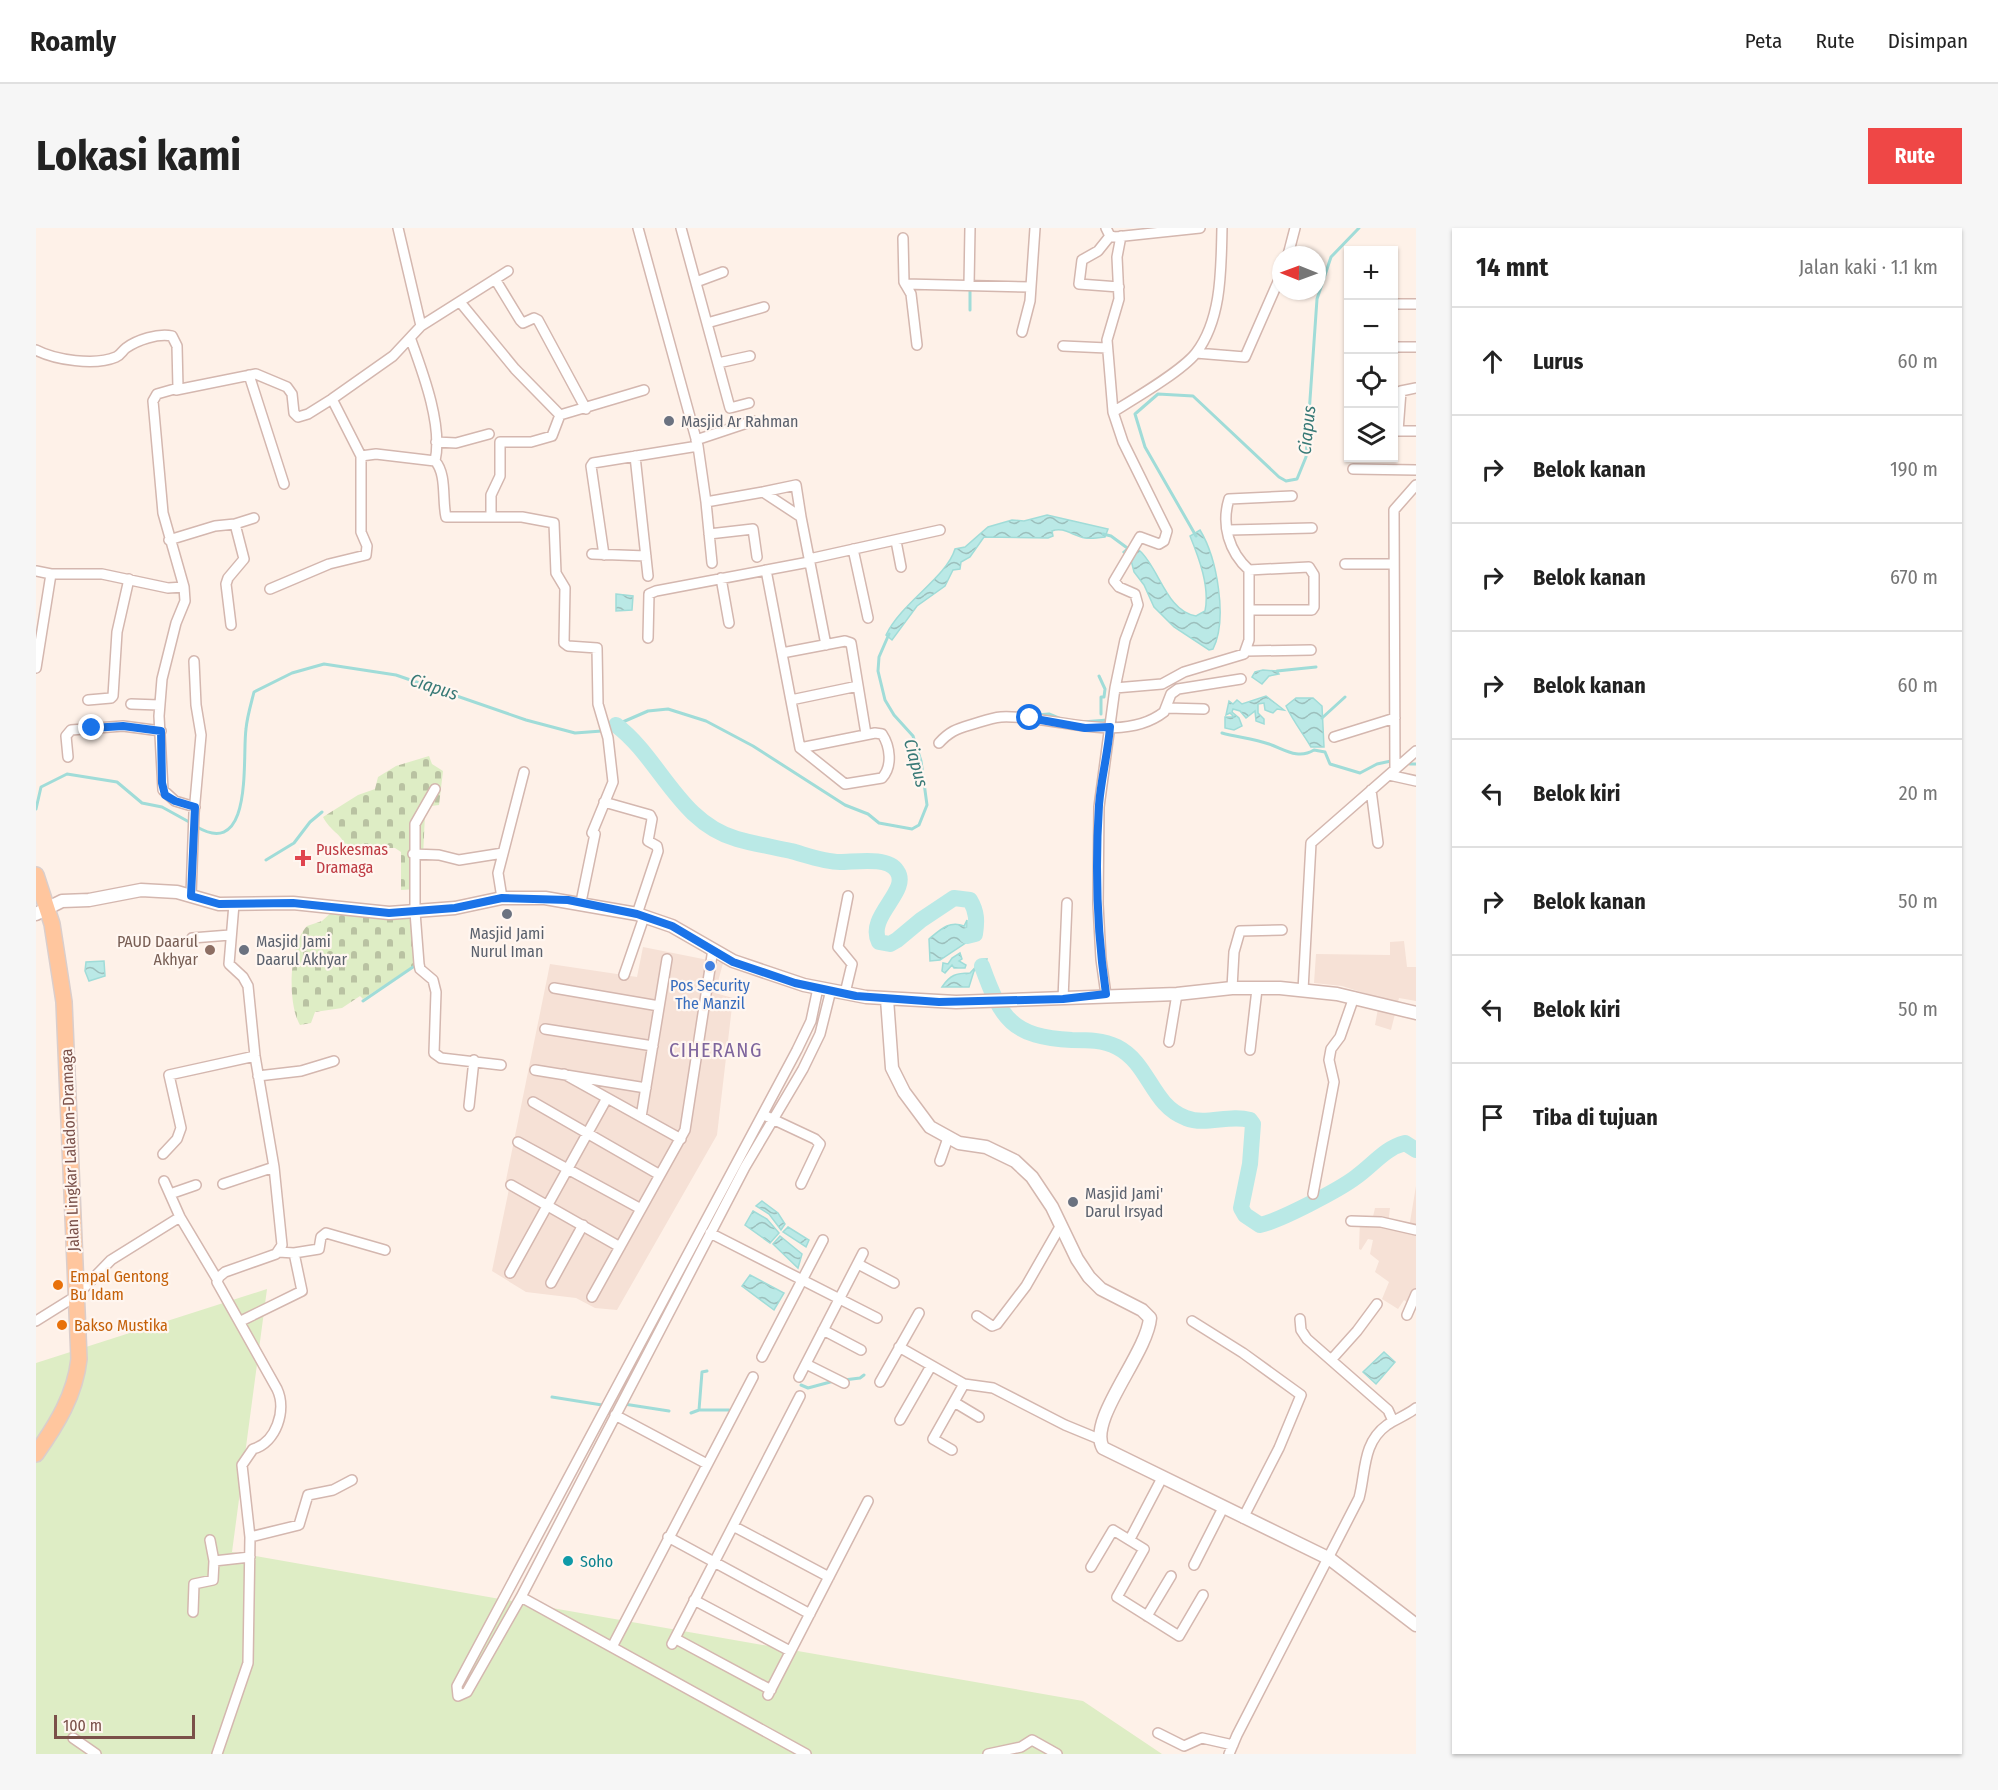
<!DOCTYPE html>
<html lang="id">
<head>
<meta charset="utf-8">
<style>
	:root { --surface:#fff; --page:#f6f6f6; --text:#222; --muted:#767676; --line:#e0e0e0; --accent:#ef4746 }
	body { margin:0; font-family:"Fira Sans Condensed",sans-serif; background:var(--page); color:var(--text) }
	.controls { position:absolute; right:18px; top:18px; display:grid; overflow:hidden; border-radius:0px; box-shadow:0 2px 4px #0004 }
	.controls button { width:54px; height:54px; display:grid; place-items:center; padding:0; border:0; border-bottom:2px solid var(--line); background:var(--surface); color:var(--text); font:30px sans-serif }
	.compass { position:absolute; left:1236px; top:18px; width:54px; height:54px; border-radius:50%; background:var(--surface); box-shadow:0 2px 4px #0004; rotate:271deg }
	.scale { position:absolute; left:18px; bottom:15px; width:141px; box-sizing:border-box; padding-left:6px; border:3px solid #7a5049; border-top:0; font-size:16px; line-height:21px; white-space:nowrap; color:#7a5049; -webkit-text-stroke:4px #fff6f0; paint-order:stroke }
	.stop { position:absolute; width:18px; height:18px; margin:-14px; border:4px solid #1a73e8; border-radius:50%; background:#fff }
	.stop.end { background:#1a73e8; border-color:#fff; box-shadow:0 2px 6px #0008 }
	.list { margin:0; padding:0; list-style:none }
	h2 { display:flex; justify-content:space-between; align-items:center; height:78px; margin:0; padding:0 24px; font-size:26px }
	h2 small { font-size:20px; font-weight:400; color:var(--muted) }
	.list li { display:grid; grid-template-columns:39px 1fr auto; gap:18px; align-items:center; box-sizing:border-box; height:108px; padding:0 24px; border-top:2px solid var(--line) }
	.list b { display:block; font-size:22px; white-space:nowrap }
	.list em { font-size:20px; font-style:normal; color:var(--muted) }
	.icon { flex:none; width:33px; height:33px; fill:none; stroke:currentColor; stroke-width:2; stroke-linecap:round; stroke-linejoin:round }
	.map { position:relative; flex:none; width:1380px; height:1526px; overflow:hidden; border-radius:0px }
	header { display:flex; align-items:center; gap:36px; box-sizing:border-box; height:84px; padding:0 30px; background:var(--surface); border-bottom:2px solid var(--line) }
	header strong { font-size:28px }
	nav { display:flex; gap:33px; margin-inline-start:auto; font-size:21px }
	.intro { display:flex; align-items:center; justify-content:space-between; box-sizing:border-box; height:144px; padding:0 36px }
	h1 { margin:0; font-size:42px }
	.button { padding:15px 27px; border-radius:0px; background:var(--accent); color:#fff; font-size:21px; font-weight:700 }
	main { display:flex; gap:36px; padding:0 36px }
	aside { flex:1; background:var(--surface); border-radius:0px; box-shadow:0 2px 4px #0004 }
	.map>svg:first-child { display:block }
	.residential { fill:#f6e1d6 }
	.grass { fill:#deedc5 }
	.cemetery { fill:url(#cemetery-stones) }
	.water { fill:url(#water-waves); stroke:#a0dcd8; stroke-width:1.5 }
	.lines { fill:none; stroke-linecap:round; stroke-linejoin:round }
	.stream { stroke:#a0dcd8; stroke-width:3 }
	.river { stroke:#bae9e6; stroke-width:16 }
	.minor-casing { stroke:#d4b7af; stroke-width:12 }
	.tertiary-casing { stroke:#d4b7af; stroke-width:15 }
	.primary-casing { stroke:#dacecc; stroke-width:18 }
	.minor { stroke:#fff; stroke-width:9 }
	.tertiary { stroke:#fff; stroke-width:12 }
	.primary { stroke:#ffc69e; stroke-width:15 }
	.route { stroke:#1a73e8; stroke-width:8 }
	.worship-dot { fill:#6b7280; stroke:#fff6f0; stroke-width:2 }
	.health-dot { fill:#e0444e; stroke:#fff6f0; stroke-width:2 }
	.education-dot { fill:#8d6e63; stroke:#fff6f0; stroke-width:2 }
	.shop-dot { fill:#3f7fe0; stroke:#fff6f0; stroke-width:2 }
	.food-dot { fill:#e8710a; stroke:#fff6f0; stroke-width:2 }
	.culture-dot { fill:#0f9aa8; stroke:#fff6f0; stroke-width:2 }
	.labels { text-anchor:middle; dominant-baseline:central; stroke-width:4.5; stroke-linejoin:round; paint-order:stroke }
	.worship-label { font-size:16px; fill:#5b616d; stroke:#fff6f0; text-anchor:start }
	.health-label { font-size:16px; fill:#be3a42; stroke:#fff6f0; text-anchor:start }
	.education-label { font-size:16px; fill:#785e54; stroke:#fff6f0; text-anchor:end }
	.shop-label { font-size:16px; fill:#366cbe; stroke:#fff6f0 }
	.street-label { font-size:16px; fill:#7a5049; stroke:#fff6f0 }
	.food-label { font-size:16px; fill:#c56008; stroke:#fff6f0; text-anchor:start }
	.culture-label { font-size:16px; fill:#0d838f; stroke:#fff6f0; text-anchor:start }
	.water-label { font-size:18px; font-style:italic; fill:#387976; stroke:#fff6f0 }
	.quarter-label { font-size:20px; letter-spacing:1.5px; fill:#7e659d; stroke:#fff6f0 }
</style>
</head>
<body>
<header>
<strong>Roamly</strong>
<nav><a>Peta</a><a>Rute</a><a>Disimpan</a></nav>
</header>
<div class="intro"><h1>Lokasi kami</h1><a class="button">Rute</a></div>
<main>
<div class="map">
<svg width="1380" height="1526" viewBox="0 0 1380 1526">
	<defs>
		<pattern id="cemetery-stones" width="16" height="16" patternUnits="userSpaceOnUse" patternTransform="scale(1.5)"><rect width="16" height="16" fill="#deedc5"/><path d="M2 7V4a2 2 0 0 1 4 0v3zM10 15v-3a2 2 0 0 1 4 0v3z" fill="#b9c2a2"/></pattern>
		<pattern id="water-waves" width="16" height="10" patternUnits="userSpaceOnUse" patternTransform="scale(1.5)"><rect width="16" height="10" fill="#bae9e6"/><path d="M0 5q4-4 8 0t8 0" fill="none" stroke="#9cbfbc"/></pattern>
	</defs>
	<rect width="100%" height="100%" fill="#fef1e8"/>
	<path class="residential" d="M1368 713 1371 739H1380V773L1363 770 1355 802 1339 797 1344 770 1306 758 1278 755 1280 726 1354 727V714Z
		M607 719 687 735 679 765 697 770 681 907 581 1082 559 1080 540 1070 490 1064 456 1043 473 961 469 957 514 736 601 749Z
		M1380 958V1066L1372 1075 1368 1072 1362 1081 1346 1071 1353 1054 1339 1044 1343 1033 1334 1026 1337 1012 1332 1011 1325 1022 1323 1021 1324 991 1336 993 1339 980H1354L1352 996 1373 1000Z"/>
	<path class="grass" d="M231 1061 196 1324 1047 1473 1126 1526H0V1135Z"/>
	<path class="cemetery" d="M393 528 396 536 407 543 403 577 395 578 389 586 387 629H381V661L365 662V624L359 620H311C304 604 295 604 287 589L322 567 339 561 342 549 360 538Z
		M298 682 377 689 380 736 327 771 324 768 306 780 279 784 275 795 264 797C251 775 253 717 271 698L286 693Z"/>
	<path class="water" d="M1011 287 1072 301 1069 309C1062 310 1055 311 1049 310 1037 308 1027 298 1016 303L1017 308 1012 310 948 309 934 329 925 334 924 341 917 342 909 358 881 378 856 412 850 407C866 374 910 350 919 321L929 319 952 299 976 292 988 293Z
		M1164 302C1181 330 1192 391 1177 421L1173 422 1138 399 1118 379 1108 357 1098 344 1095 332 1087 324 1096 316 1104 323C1123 340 1131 384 1160 388L1169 383C1174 359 1163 330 1154 308Z
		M580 366 597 368 596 382 580 383Z
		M1227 442 1241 443 1243 446 1233 448 1226 456 1216 449 1219 444Z
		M1230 468 1248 482 1241 481 1237 485 1229 482 1228 475 1222 476V485L1228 491V496L1220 493 1219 483 1210 490 1204 483 1197 481 1196 484 1203 490 1206 498 1198 502 1189 500V489H1198L1194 485 1190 487 1193 473 1197 476 1201 472 1206 476Z
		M1260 470H1277L1286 478 1288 519H1275C1266 504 1257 493 1250 478Z
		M931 692V714L904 732 894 733 893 711C904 702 913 692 928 698Z
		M924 725 926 731 923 733 930 737 929 740H918L916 737 909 745 906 743 907 735 912 736 916 730Z
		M947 731H951L949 736 938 743 933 759H906C914 747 920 745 934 745Z
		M68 733 69 748 53 753 49 743 50 734Z
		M726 973 742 985 749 996 745 1002 733 986 720 978Z
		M717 983 731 991 743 1005 734 1015 709 997Z
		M752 999 773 1012 770 1019 747 1004Z
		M744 1008 766 1026 762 1040 737 1016Z
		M714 1047 748 1065 738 1082 706 1058Z
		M1348 1124 1359 1134 1340 1156 1327 1144Z"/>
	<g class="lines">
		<path class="stream" d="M934 82V60
			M1067 306 1075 308 1094 322
			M1160 308 1109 219 1099 186 1122 166 1157 168 1243 249 1250 253 1261 251 1270 229 1281 71 1295 29 1323 0
			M1241 443 1280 439
			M1063 448 1069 461 1068 469H1065V486
			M1000 487 1013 486 1025 491
			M1286 490 1309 469
			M1046 494 1072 492
			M1186 505C1201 509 1218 511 1233 516 1248 521 1262 532 1278 522L1289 524 1294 536 1324 545 1341 536 1355 533
			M1374 536H1380
			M0 581 5 559 31 546 81 554 106 575 126 579 155 595
			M161 599C218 632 206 528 210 501 211 489 215 476 218 464L256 445 288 436 360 447 490 492 539 505 566 503 612 483 632 481 670 493 717 518 809 577 832 586 843 595 876 601 883 597 891 577 885 533 877 508 858 487 849 472 842 443 843 429 853 406
			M230 632 258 615 274 594 286 584
			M327 773 377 739
			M671 1143 666 1144 663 1182H693
			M808 1152 824 1150 828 1147
			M765 1157 772 1160 798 1153
			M516 1169 566 1177
			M588 1176 633 1183
			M655 1185 663 1182"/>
		<path class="river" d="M580 497C624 530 643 595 701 611 719 616 737 619 755 623 770 627 788 634 804 634 819 634 852 628 861 643 875 663 830 688 843 714L854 716 861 712 885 692 918 670 934 672C941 684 941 693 939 706L931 708
			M946 738C965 791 976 809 1036 812 1052 812 1067 812 1081 819 1114 836 1115 877 1150 890 1170 898 1193 886 1214 892L1217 896 1214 936 1205 980 1209 987 1224 997C1243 993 1303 962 1320 949 1337 937 1349 920 1369 915L1380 922"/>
		<g class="minor-casing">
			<path id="minor" d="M362 0 385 98
				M602 0 662 218 670 274 727 264 765 289 790 417
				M645 0 694 180 713 175
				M1070 0 1074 8 1079 9 1164 0
				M1074 8 1062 23 1046 32 1043 56 1083 59
				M867 10 868 54 875 66 881 117
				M1252 27 1259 0
				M459 51 484 92 487 95 498 90 502 92 550 181
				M660 54 687 44
				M869 56 995 59
				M933 57 934 0
				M424 74 479 141 524 187 608 162
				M1358 76H1380
				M671 95 728 79
				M986 104 994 73 999 0
				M1027 118 1071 120
				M1358 119H1380
				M0 122C19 132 59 138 80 129 85 127 86 123 90 120 101 112 122 105 136 108L141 118 142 160 121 166 117 173 127 285 148 359 149 373 140 395 126 451 123 488 127 562 139 573 159 579
				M1160 125 1209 129 1245 47
				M682 135 714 128
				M213 147 248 256
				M1380 160 1365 163 1362 203H1380
				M140 162 220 146 251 159 256 166 258 185 262 189 272 186 296 171 325 228V304L331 318 330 327 293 336 234 361
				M296 171 357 128 385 98 472 43
				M1077 184C1098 171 1146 143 1160 125 1186 91 1185 41 1186 0
				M660 212 717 193
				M400 214 420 215 453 206
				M325 228 340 226 399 233C407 198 387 145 375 112
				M599 228 612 348
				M399 233C411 246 406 272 410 289H486L518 295 520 345 529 360 528 415 532 418 561 420 562 476 572 510 577 554 556 605 559 606 545 674
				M1317 241 1380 242
				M727 264 760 257 765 289
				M670 274 676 335
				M455 289V267L464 248V214H495L516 208 524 187
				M1193 302 1276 300
				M673 306 717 301 721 329
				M133 312 179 298 199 296
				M860 313 865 339
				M817 321 832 390
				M556 326 610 328
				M568 327 555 238 557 235 662 218
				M773 331 904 302
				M1309 336H1358
				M730 342 764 520 809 556 846 550C857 538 854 518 846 506L839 505 764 520
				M0 343 15 346
				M685 350 693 395
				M1213 382H1276L1278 379V347L1273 339 1213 342C1193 324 1185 297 1193 271L1256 268
				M195 397 190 356 192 350 208 331 199 296 218 290
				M612 410 613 366 620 363 773 334
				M1210 423 1275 422
				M746 425 809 413 815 415 830 506
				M0 440 15 346H66L132 360 148 359
				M1079 460 1126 456 1148 444 1208 426 1213 412V342
				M52 472 75 470 77 468 81 404 93 351
				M755 472 822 458
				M95 476 123 477
				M1131 480 1168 481
				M1298 509 1359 490
				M903 515C913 504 920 501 934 497 945 494 954 490 965 489 1014 486 1084 518 1128 484L1135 466 1142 461 1205 451
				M32 529 30 508 35 502 87 498 125 503
				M1359 541 1358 282 1380 257
				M1353 547 1380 553
				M399 561 379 596V684L383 736 384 741 397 752 400 764 398 825 405 830 465 837
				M1335 562 1342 615
				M568 574 614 587 616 591 612 613 621 618 622 623 601 686
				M377 626 403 627 423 632 467 625
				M155 667 158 585 165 507 160 477 158 433
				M466 670 462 645 488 544
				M156 710 194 707
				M588 747 608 689
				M518 760 623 778
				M782 760 775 793 761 822 421 1458 422 1468 431 1464 485 1369 709 939 767 841 784 806 795 762
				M1196 760 1198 724 1204 703 1246 702
				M1267 762 1275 615 1380 523
				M809 765 816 736 802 719 812 668
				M1070 767 1065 731 1062 676 1063 579 1079 460 1089 412 1102 377 1099 366 1083 359 1078 353 1104 309 1123 316 1128 313 1131 303 1087 214 1077 184 1071 112 1083 71 1081 29 1085 8
				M1027 771 1031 675
				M509 801 617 818
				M1133 814 1141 766
				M1214 822 1221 761
				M499 842 610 860
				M528 846 645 911
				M222 848 265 843 298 833
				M497 874 624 947
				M433 878 438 832
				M730 888 779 911 784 916 765 956
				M605 889 631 731
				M482 914 605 981
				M127 926 141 911 145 900 133 847 219 828
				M904 933 912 910
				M128 953 144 989 181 1051
				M187 956 238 939
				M475 957 584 1019
				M134 966 160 957
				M1277 966 1298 854 1293 832 1295 821 1304 809 1318 769
				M1315 993 1345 994 1380 1002
				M674 1005 841 1090
				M243 1024 258 1025 283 1021 285 1009 290 1005 349 1022
				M822 1036 858 1055
				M474 1045 571 870
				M515 1055 547 997
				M556 1069 649 902 677 721
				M1371 1087 1380 1066
				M941 1088 956 1098 961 1096 990 1058 1025 997
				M1264 1091 1265 1102 1271 1111 1352 1182 1357 1193
				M0 1093 40 1068 75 1032 144 989
				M205 1093 266 1063 258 1025
				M1156 1093 1207 1125 1265 1167 1243 1220 1207 1290
				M787 1102 825 1122
				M863 1119 928 1156 957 1160 1029 1197 1063 1211
				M726 1129 787 1012
				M1295 1132 1321 1103 1341 1076
				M770 1136 808 1155
				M763 1149 827 1025
				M844 1154 883 1085
				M918 1174 943 1189
				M579 1187 671 1236
				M864 1192 895 1138
				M916 1222 897 1211 928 1156
				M697 1298 793 1349
				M214 1309 263 1297 272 1267 297 1262 316 1252
				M632 1309 774 1386
				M1094 1311 1126 1250
				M174 1312 178 1333
				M1158 1337 1187 1280
				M1055 1339 1077 1302 1108 1321 1081 1369 1143 1408 1167 1367
				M485 1369 770 1526
				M658 1372 754 1423
				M157 1384 158 1356 177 1352 178 1333 214 1329
				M1111 1388 1135 1348
				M640 1411 735 1462
				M636 1416 764 1168
				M576 1419 717 1149
				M732 1467 832 1273
				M1122 1505 1148 1518 1166 1510 1197 1517
				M37 1510 60 1526
				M181 1526 212 1435 214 1309 206 1237 217 1221C240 1215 251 1182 241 1161L181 1054 183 1049 189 1044 240 1026 246 1017 238 939 219 828 212 758 207 749 193 736 198 676
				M952 1526 985 1519 996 1512 1021 1526
				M1193 1526 1201 1507 1323 1270C1330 1244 1326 1215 1351 1197 1360 1191 1371 1187 1380 1180"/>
		</g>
		<g class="tertiary-casing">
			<path id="tertiary" d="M0 686 26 673 53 672 105 662 141 664 183 676 257 675 353 685 419 680 466 670H509L601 686 636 698 697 733 768 757 830 769 920 774 1141 766 1196 760H1244L1301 766 1380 785
				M851 771 856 840 868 864 894 899 923 915 950 919 979 933 996 949 1016 979 1041 1031 1053 1049 1065 1061 1106 1082 1114 1090C1111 1126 1051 1192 1067 1220L1294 1331 1380 1397"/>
		</g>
		<g class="primary-casing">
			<path id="primary" d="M0 647 16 696 28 774 43 1131C39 1167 21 1196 0 1226"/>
		</g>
		<use href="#minor" class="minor"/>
		<use href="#tertiary" class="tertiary"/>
		<use href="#primary" class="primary"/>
	</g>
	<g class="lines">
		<path class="route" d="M56 500 87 498 125 503 126 555 129 567 139 573 159 579 155 668 183 676 257 675 353 685 419 680 466 670 532 672 601 686 636 698 697 734 759 755 820 768 903 774 1027 771 1070 766C1061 704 1059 640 1063 577 1065 551 1072 525 1074 499L1049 500 994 490"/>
	</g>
	<g class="worship-dot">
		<circle cx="633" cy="193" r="6"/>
		<circle cx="471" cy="686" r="6"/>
		<circle cx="208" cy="722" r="6"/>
		<circle cx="1037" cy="974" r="6"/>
	</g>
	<path class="health-dot" d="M264 621h6v6h6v6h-6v6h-6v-6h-6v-6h6z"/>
	<circle class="education-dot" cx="174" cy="722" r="6"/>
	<circle class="shop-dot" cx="674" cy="738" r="6"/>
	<g class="food-dot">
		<circle cx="22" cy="1057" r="6"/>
		<circle cx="26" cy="1097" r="6"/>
	</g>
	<circle class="culture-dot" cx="532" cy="1333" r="6"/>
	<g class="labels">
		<g class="worship-label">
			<text x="645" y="193">Masjid Ar Rahman</text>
			<text x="471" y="705" text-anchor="middle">Masjid Jami<tspan x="471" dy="18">Nurul Iman</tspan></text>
			<text x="220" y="713">Masjid Jami<tspan x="220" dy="18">Daarul Akhyar</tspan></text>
			<text x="1049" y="965">Masjid Jami'<tspan x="1049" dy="18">Darul Irsyad</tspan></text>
		</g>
		<g class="health-label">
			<text x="280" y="621">Puskesmas<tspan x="280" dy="18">Dramaga</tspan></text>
		</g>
		<g class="education-label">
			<text x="162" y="713">PAUD Daarul<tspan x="162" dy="18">Akhyar</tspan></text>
		</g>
		<g class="shop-label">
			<text x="674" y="757">Pos Security<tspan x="674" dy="18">The Manzil</tspan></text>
		</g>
		<g class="street-label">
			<text transform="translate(34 922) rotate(-92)">Jalan Lingkar Laladon-Dramaga</text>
		</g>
		<g class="food-label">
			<text x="34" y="1048">Empal Gentong<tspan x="34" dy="18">Bu Idam</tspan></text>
			<text x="38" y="1097">Bakso Mustika</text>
		</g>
		<g class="culture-label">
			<text x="544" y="1333">Soho</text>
		</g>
		<g class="water-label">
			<text transform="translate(1271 202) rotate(-84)">Ciapus</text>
			<text transform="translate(398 459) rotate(18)">Ciapus</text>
			<text transform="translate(880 535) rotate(75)">Ciapus</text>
		</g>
		<g class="quarter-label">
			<text x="680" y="822">CIHERANG</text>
		</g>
	</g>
</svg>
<div class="controls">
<button>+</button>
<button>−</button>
<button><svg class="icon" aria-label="locate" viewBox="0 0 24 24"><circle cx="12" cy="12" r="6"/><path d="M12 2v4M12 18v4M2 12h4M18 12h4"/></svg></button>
<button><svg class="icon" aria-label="layers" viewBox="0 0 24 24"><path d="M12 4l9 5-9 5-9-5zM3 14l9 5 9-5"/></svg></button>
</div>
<svg class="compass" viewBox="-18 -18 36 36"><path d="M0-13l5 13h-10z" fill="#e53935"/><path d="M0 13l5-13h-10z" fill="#767676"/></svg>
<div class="scale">100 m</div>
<div class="stop" style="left:994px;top:490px"></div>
<div class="stop end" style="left:56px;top:500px"></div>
</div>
<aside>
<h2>14 mnt<small>Jalan kaki · 1.1 km</small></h2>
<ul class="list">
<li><svg class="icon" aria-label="ahead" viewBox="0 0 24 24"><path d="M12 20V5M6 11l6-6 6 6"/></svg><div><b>Lurus</b></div><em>60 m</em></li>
<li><svg class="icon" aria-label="right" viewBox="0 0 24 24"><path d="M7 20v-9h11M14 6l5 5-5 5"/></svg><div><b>Belok kanan</b></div><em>190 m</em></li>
<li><svg class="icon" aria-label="right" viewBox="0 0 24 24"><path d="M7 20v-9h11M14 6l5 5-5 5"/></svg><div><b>Belok kanan</b></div><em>670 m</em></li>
<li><svg class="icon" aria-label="right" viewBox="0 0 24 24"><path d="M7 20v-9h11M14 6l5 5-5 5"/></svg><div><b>Belok kanan</b></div><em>60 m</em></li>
<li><svg class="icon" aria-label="left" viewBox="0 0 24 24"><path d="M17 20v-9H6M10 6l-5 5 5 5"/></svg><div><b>Belok kiri</b></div><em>20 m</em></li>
<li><svg class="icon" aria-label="right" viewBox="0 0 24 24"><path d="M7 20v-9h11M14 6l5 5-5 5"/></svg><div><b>Belok kanan</b></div><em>50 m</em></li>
<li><svg class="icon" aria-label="left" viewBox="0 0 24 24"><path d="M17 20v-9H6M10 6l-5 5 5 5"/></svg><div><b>Belok kiri</b></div><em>50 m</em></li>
<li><svg class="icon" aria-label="arrive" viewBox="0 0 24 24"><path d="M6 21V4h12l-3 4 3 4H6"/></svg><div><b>Tiba di tujuan</b></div></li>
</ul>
</aside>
</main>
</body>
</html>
